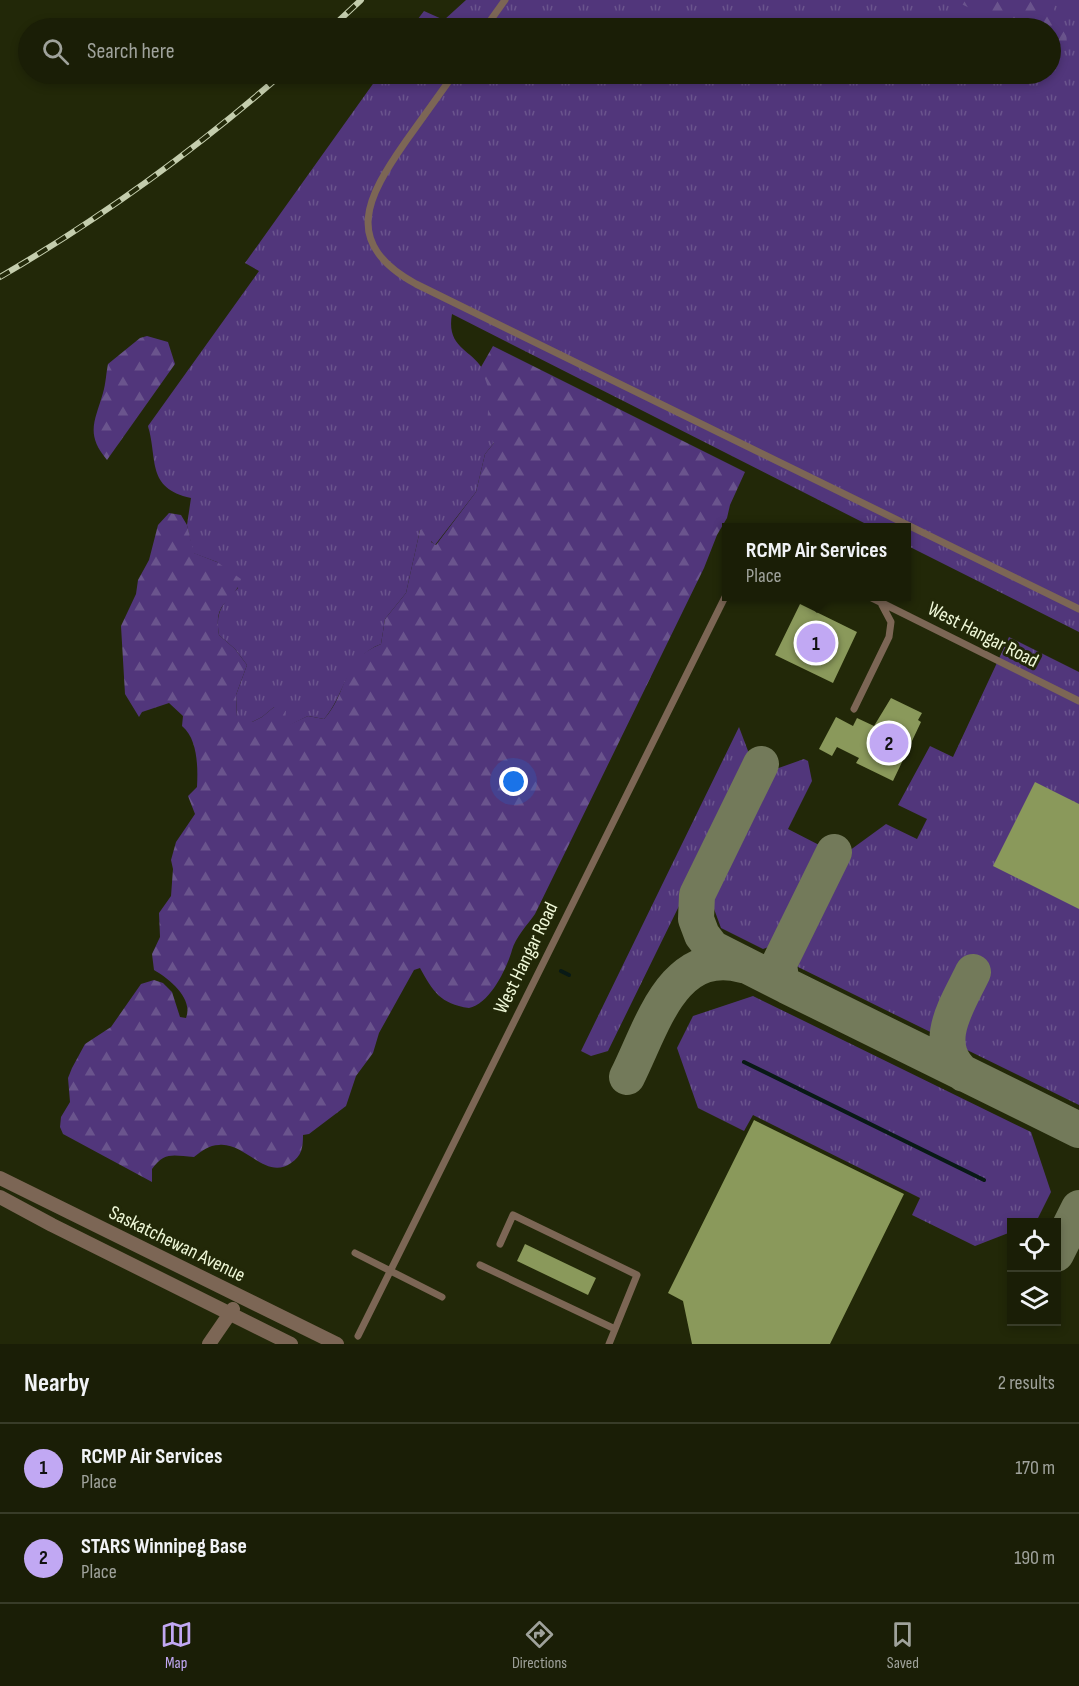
<!DOCTYPE html>
<html lang="en">
<head>
<meta charset="utf-8">
<style>
	:root { --surface:#1a1e06; --page:#272b14; --text:#f1f3f6; --muted:#9fa29b; --line:#383c28; --accent:#c1a8f3 }
	body { margin:0; font-family:"Sofia Sans Condensed",sans-serif; background:var(--page); color:var(--text) }
	.controls { position:absolute; right:18px; bottom:18px; display:grid; overflow:hidden; border-radius:0px; box-shadow:0 3px 9px #0003 }
	.controls button { width:54px; height:54px; display:grid; place-items:center; padding:0; border:0; border-bottom:2px solid var(--line); background:var(--surface); color:var(--text); font:30px sans-serif }
	.you { position:absolute; left:514px; top:782px; width:21px; height:21px; margin:-15px; border:4px solid #fff; border-radius:50%; background:#1a73e8; box-shadow:0 0 0 9px #1a73e833 }
	.badge { display:grid; place-items:center; width:39px; height:39px; border-radius:50%; background:var(--accent); color:#111; font-size:20px; font-weight:700 }
	.pin { position:absolute; translate:-50% -50%; border:3px solid #fff; box-shadow:0 2px 6px #0006 }
	.popup { position:absolute; left:722px; top:523px; width:189px; height:78px; box-sizing:border-box; display:grid; place-content:center; border-radius:0px; background:var(--surface); filter:drop-shadow(0 2px 4px #0005); font-size:20px; white-space:nowrap; color:var(--muted) }
	.popup b { font-size:22px; color:var(--text) }
	.popup::after { content:''; position:absolute; left:50%; top:100%; margin-left:-12px; border:12px solid transparent; border-top-color:var(--surface) }
	.list { margin:0; padding:0; list-style:none }
	h2 { display:flex; justify-content:space-between; align-items:center; height:78px; margin:0; padding:0 24px; font-size:26px }
	h2 small { font-size:20px; font-weight:400; color:var(--muted) }
	.list li { display:grid; grid-template-columns:39px 1fr auto; gap:18px; align-items:center; box-sizing:border-box; height:90px; padding:0 24px; border-top:2px solid var(--line) }
	.list b { display:block; font-size:22px; white-space:nowrap }
	.list p { margin:0; font-size:20px; white-space:nowrap; color:var(--muted) }
	.list em { font-size:20px; font-style:normal; color:var(--muted) }
	.icon { flex:none; width:33px; height:33px; fill:none; stroke:currentColor; stroke-width:2; stroke-linecap:round; stroke-linejoin:round }
	.map { position:relative; flex:none; width:1079px; height:1344px; overflow:hidden }
	.search { position:absolute; background:var(--surface); box-shadow:0 3px 9px #0003; left:18px; right:18px; top:18px; height:66px; display:flex; align-items:center; gap:15px; box-sizing:border-box; padding:0 21px; border-radius:33px; color:var(--muted); font-size:22px }
	.sheet { height:258px; background:var(--surface) }
	nav { display:flex; justify-content:space-around; align-items:center; box-sizing:border-box; height:84px; border-top:2px solid var(--line); background:var(--surface); font-size:16px; color:var(--muted) }
	nav a { display:grid; justify-items:center; gap:3px }
	nav .on { color:var(--accent) }
	.map>svg:first-child { display:block }
	.grass { fill:url(#grass-tufts) }
	.forest { fill:url(#forest-firs) }
	.lines { fill:none; stroke-linecap:round; stroke-linejoin:round }
	.stream { stroke:#091a16; stroke-width:4 }
	.taxiway { stroke:#737a5a; stroke-width:36 }
	.building { fill:#8a995b }
	.lane { stroke:#7c6655; stroke-width:7 }
	.street { stroke:#7c6655; stroke-width:14 }
	.rail-casing { stroke:#c4cdad; stroke-width:6 }
	.rail { stroke:#222808; stroke-width:4; stroke-dasharray:11; stroke-linecap:butt }
	.labels { text-anchor:middle; dominant-baseline:central; stroke-width:6; stroke-linejoin:round; paint-order:stroke }
	.street-label { font-size:20px; fill:#eff8d8; stroke:#222808 }
</style>
</head>
<body>
<div class="map">
<svg width="1079" height="1344" viewBox="0 0 1079 1344">
	<defs>
		<pattern id="grass-tufts" width="24" height="20" patternUnits="userSpaceOnUse" patternTransform="scale(1.5)"><rect width="24" height="20" fill="#51367b"/><path d="M3 7l-1-3M5 7V3M7 7l1-3M15 17l-1-3M17 17v-4M19 17l1-3" fill="none" stroke="#6a548d"/></pattern>
		<pattern id="forest-firs" width="22" height="20" patternUnits="userSpaceOnUse" patternTransform="scale(1.5)"><rect width="22" height="20" fill="#51367b"/><path d="M5 1l3.5 6h-7zM16 11l3.5 6h-7z" fill="#6a548d"/></pattern>
	</defs>
	<rect width="100%" height="100%" fill="#222808"/>
	<path class="grass" d="M466 0H1079V632L906 545V528L872 527 452 314C446 347 470 349 482 368 494 389 491 419 494 443L485 454 476 492 435 545 420 530 406 593 385 619 381 644C345 658 346 694 324 719L308 716 284 728 274 707 262 717 252 722 237 717 236 695 247 665 235 649 219 635C215 612 222 604 238 588L217 562 193 553 187 525 191 498C146 488 158 460 148 426L259 271 245 263 380 74H1050V28H411L424 11 444 20Z
		M1009 637 1079 672V1105L798 967 794 953 842 856 886 824 917 839 927 819 898 805 930 746 953 757Z
		M739 727 751 759 608 1051 591 1056 581 1051Z
		M804 759 808 761 812 781 788 829 825 848 777 944 763 949 721 928 710 898 773 770Z
		M753 996 1031 1132 1051 1192 1036 1222H1012L1011 1232 975 1246 912 1215 920 1198 753 1115 744 1131 698 1108 677 1048 693 1016Z"/>
	<path class="forest" d="M953 0H1052L1057 22 1066 30 1067 44 1051 47 1050 28H1011Z
		M147 336 168 342 175 364 107 460C85 434 95 421 103 393 106 383 106 373 108 364L140 338Z
		M493 346 745 472 730 505 727 518 717 535 704 568 535 914C528 924 515 938 512 950 507 968 490 1004 469 1008 440 1004 433 991 420 968L414 970 379 1033 373 1053 356 1076 346 1106 309 1134 303 1135C303 1147 302 1156 291 1163 266 1181 245 1142 219 1145 209 1145 202 1151 194 1157 174 1156 165 1151 152 1169V1182L63 1134 60 1127 61 1117 70 1102 68 1078 72 1068 85 1044 111 1027 141 984 154 980 163 983 172 992 180 1017 186 1018C194 998 168 978 154 970L152 954 160 937 159 913 171 896 173 869 171 860 176 842 195 814 188 796 197 787C198 768 198 739 182 726L183 716 169 703 142 712 139 717 125 694 121 626 136 594 138 580 149 560 158 525 169 513 181 515 187 525 194 553 217 562 241 579C233 606 213 598 219 635L235 649 247 665 236 695 237 717 251 716 252 722 262 717 274 707 286 711 284 727 308 716 324 719C349 692 340 660 381 644L385 619 406 593 420 530 432 531 431 542 436 545 476 492 485 454 494 443 487 431 489 390 481 367Z"/>
	<g class="lines">
		<path class="stream" d="M561 971 569 975
			M744 1062 984 1180"/>
		<path class="taxiway" d="M761 764 697 895 696 919 702 935 712 948 787 986 781 979 779 964 834 852
			M787 986 1079 1130
			M964 1074C929 1044 958 1004 973 972
			M627 1077C652 1028 672 946 743 965
			M1056 1254 1079 1208"/>
	</g>
	<path class="building" d="M800 604 857 632 833 683 775 655Z
		M891 698 922 713 918 720 921 722 893 781 856 763 859 758 837 747 832 756 819 749 836 717 853 726 857 718 874 726Z
		M1035 782 1079 804V909L993 866Z
		M754 1120 904 1194 830 1344H692L683 1301 668 1293Z
		M525 1244 596 1278 588 1295 517 1261Z"/>
	<g class="lines">
		<path class="lane" d="M485 28 505 0
			M454 74C438 96 422 119 406 141 367 197 341 243 416 284L1079 609
			M872 598 1079 701
			M854 709 889 637 891 622 882 605
			M500 1244 513 1215 637 1275 609 1344
			M355 1253 442 1297
			M480 1265 615 1329
			M358 1336 726 595"/>
		<path class="street" d="M0 1178 337 1344
			M0 1197 52 1225 291 1344
			M209 1344 233 1309"/>
		<g class="rail-casing">
			<path id="rail" d="M331 28 361 0
				M0 277C101 218 195 150 282 74"/>
		</g>
		<use href="#rail" class="rail"/>
	</g>
	<g class="labels">
		<g class="street-label">
			<text transform="translate(983 635) rotate(27)">West Hangar Road</text>
			<text transform="translate(526 958) rotate(-64)">West Hangar Road</text>
			<text transform="translate(177 1244) rotate(26)">Saskatchewan Avenue</text>
		</g>
	</g>
</svg>
<div class="controls">
<button><svg class="icon" aria-label="locate" viewBox="0 0 24 24"><circle cx="12" cy="12" r="6"/><path d="M12 2v4M12 18v4M2 12h4M18 12h4"/></svg></button>
<button><svg class="icon" aria-label="layers" viewBox="0 0 24 24"><path d="M12 4l9 5-9 5-9-5zM3 14l9 5 9-5"/></svg></button>
</div>
<div class="you"></div>
<div class="pin badge" style="left:816px;top:643px">1</div>
<div class="popup"><b>RCMP Air Services</b>Place</div>
<div class="pin badge" style="left:889px;top:743px">2</div>
<div class="search"><svg class="icon" aria-label="search" viewBox="0 0 24 24"><circle cx="10" cy="10" r="6"/><path d="M15 15l6 6"/></svg>Search here</div>
</div>
<section class="sheet">
<h2>Nearby<small>2 results</small></h2>
<ul class="list">
<li><span class="badge">1</span><div><b>RCMP Air Services</b><p>Place</p></div><em>170 m</em></li>
<li><span class="badge">2</span><div><b>STARS Winnipeg Base</b><p>Place</p></div><em>190 m</em></li>
</ul>
</section>
<nav>
<a class="on"><svg class="icon" aria-label="map" viewBox="0 0 24 24"><path d="M3 6l6-2 6 2 6-2v14l-6 2-6-2-6 2zM9 4v14M15 6v14"/></svg>Map</a>
<a><svg class="icon" aria-label="directions" viewBox="0 0 24 24"><path d="M12 3l9 9-9 9-9-9zM9 14v-3h6M13 9l2 2-2 2"/></svg>Directions</a>
<a><svg class="icon" aria-label="saved" viewBox="0 0 24 24"><path d="M7 4h10v16l-5-4-5 4z"/></svg>Saved</a>
</nav>
</body>
</html>
